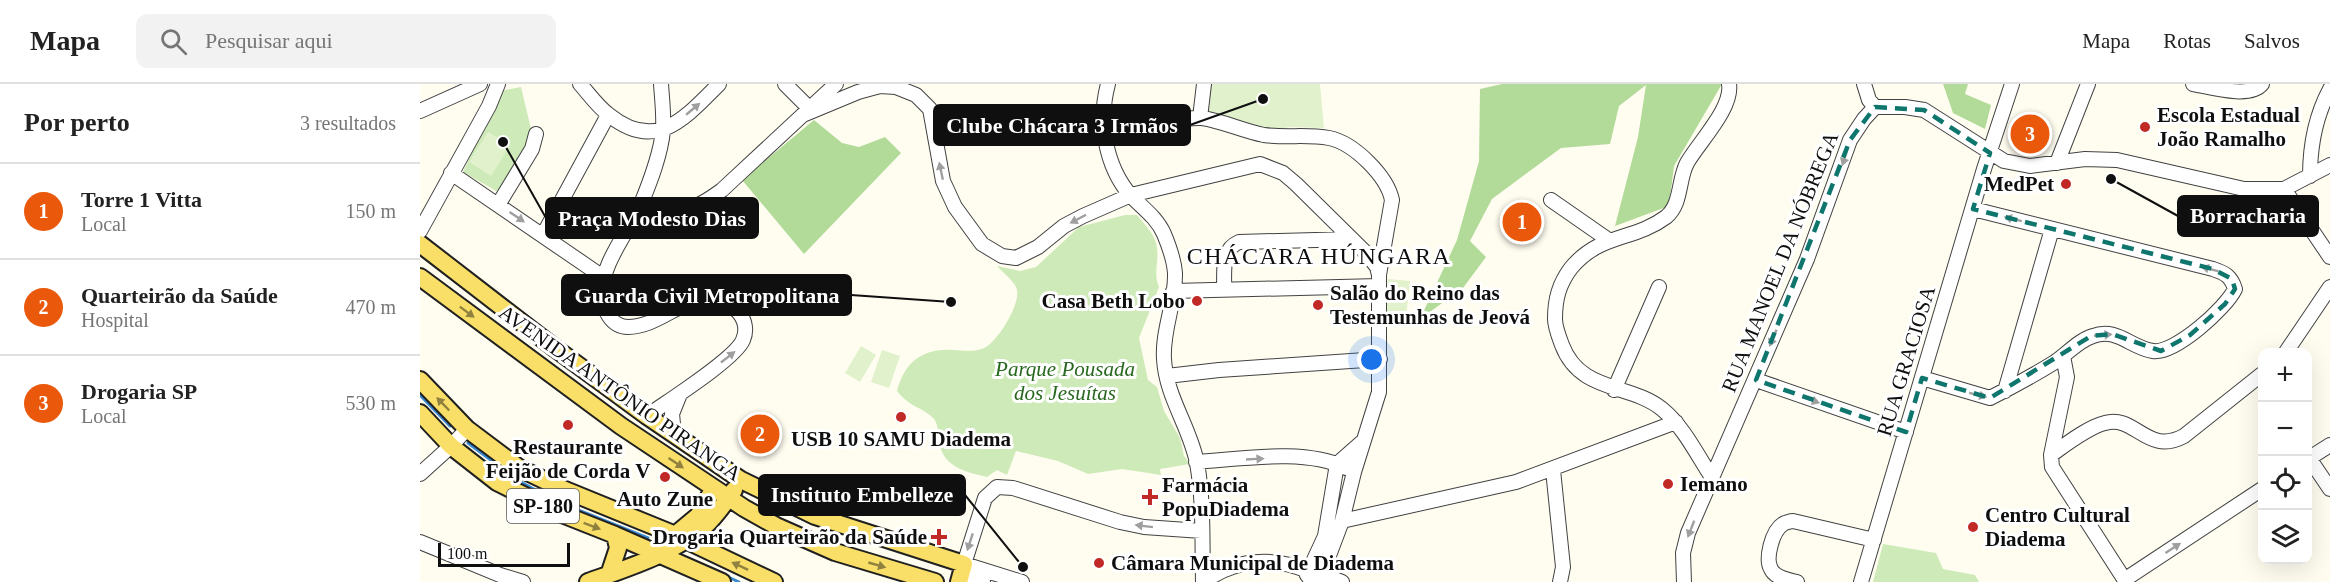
<!DOCTYPE html>
<html lang="pt">
<head>
<meta charset="utf-8">
<style>
	:root { --surface:#fff; --page:#f2f2f2; --text:#222; --muted:#767676; --line:#e0e0e0; --accent:#ea580c }
	body { margin:0; font-family:"Times New Roman",serif; background:var(--page); color:var(--text) }
	.controls { position:absolute; right:18px; bottom:18px; display:grid; overflow:hidden; border-radius:12px; box-shadow:0 6px 24px #0002 }
	.controls button { width:54px; height:54px; display:grid; place-items:center; padding:0; border:0; border-bottom:2px solid var(--line); background:var(--surface); color:var(--text); font:30px sans-serif }
	.scale { position:absolute; left:18px; bottom:15px; width:132px; box-sizing:border-box; padding-left:6px; border:3px solid #0f0f0f; border-top:0; font-size:16px; line-height:21px; white-space:nowrap; color:#0f0f0f; -webkit-text-stroke:4px #fff; paint-order:stroke }
	.you { position:absolute; left:952px; top:276px; width:21px; height:21px; margin:-15px; border:4px solid #fff; border-radius:50%; background:#1a73e8; box-shadow:0 0 0 9px #1a73e833 }
	.badge { display:grid; place-items:center; width:39px; height:39px; border-radius:50%; background:var(--accent); color:#fff; font-size:20px; font-weight:700 }
	.pin { position:absolute; translate:-50% -50%; border:3px solid #fff; box-shadow:0 2px 6px #0006 }
	.list { margin:0; padding:0; list-style:none }
	h2 { display:flex; justify-content:space-between; align-items:center; height:78px; margin:0; padding:0 24px; font-size:26px }
	h2 small { font-size:20px; font-weight:400; color:var(--muted) }
	.list li { display:grid; grid-template-columns:39px 1fr auto; gap:18px; align-items:center; box-sizing:border-box; height:96px; padding:0 24px; border-top:2px solid var(--line) }
	.list b { display:block; font-size:22px; white-space:nowrap }
	.list p { margin:0; font-size:20px; white-space:nowrap; color:var(--muted) }
	.list em { font-size:20px; font-style:normal; color:var(--muted) }
	.icon { flex:none; width:33px; height:33px; fill:none; stroke:currentColor; stroke-width:2; stroke-linecap:round; stroke-linejoin:round }
	.map { position:relative; flex:none; width:1910px; height:498px; overflow:hidden }
	header { display:flex; align-items:center; gap:36px; box-sizing:border-box; height:84px; padding:0 30px; background:var(--surface); border-bottom:2px solid var(--line) }
	header strong { font-size:28px }
	nav { display:flex; gap:33px; margin-inline-start:auto; font-size:21px }
	.search { width:420px; height:54px; background:var(--page); display:flex; align-items:center; gap:15px; box-sizing:border-box; padding:0 21px; border-radius:12px; color:var(--muted); font-size:22px }
	main { display:flex }
	aside { flex:1; background:var(--surface) }
	.map>svg:first-child { display:block }
	.green { fill:#cfeab9 }
	.forest { fill:#b2db99 }
	.pitch { fill:#e1f1cb }
	.lines { fill:none; stroke-linecap:round; stroke-linejoin:round }
	.stream { stroke:#3b89ce; stroke-width:3 }
	.minor-casing { stroke:#424242; stroke-width:16 }
	.major-casing { stroke:#202020; stroke-width:20 }
	.minor { stroke:#fff; stroke-width:14 }
	.major { stroke:#f9df67; stroke-width:16 }
	.oneway { fill:#9f9f9f }
	.oneway2 { fill:#90813f }
	.marked { fill:none; stroke:#0f766e; stroke-width:4.5; stroke-dasharray:12 8; stroke-linejoin:round }
	.poi-dot { fill:#c02925; stroke:#fff; stroke-width:2 }
	.labels { text-anchor:middle; dominant-baseline:central; stroke-width:6; stroke-linejoin:round; paint-order:stroke }
	.shield { fill:#fff; stroke:#575757; stroke-width:1.5 }
	.shield-label { font-size:20px; font-weight:bold; fill:#0f0f0f }
	.poi-label { font-size:21px; font-weight:bold; fill:#0f0f0f; stroke:#fff; text-anchor:start }
	.street-label { font-size:21px; fill:#0f0f0f; stroke:#fff }
	.park-label { font-size:21px; font-style:italic; fill:#28671e; stroke:#fff }
	.quarter-label { font-size:24px; letter-spacing:1.5px; fill:#0f0f0f; stroke:#fff }
	.leader { fill:none; stroke:#0f0f0f; stroke-width:2 }
	.callout-dot { fill:#0f0f0f; stroke:#fff; stroke-width:2 }
	.callout { fill:#0f0f0f; stroke:#0f0f0f; stroke-width:2 }
	.callout-label { font-size:22px; text-anchor:middle; font-weight:bold; fill:#fff }
</style>
</head>
<body>
<header>
<strong>Mapa</strong>
<div class="search"><svg class="icon" aria-label="search" viewBox="0 0 24 24"><circle cx="10" cy="10" r="6"/><path d="M15 15l6 6"/></svg>Pesquisar aqui</div>
<nav><a>Mapa</a><a>Rotas</a><a>Salvos</a></nav>
</header>
<main>
<aside>
<h2>Por perto<small>3 resultados</small></h2>
<ul class="list">
<li><span class="badge">1</span><div><b>Torre 1 Vitta</b><p>Local</p></div><em>150 m</em></li>
<li><span class="badge">2</span><div><b>Quarteirão da Saúde</b><p>Hospital</p></div><em>470 m</em></li>
<li><span class="badge">3</span><div><b>Drogaria SP</b><p>Local</p></div><em>530 m</em></li>
</ul>
</aside>
<div class="map">
<svg width="1910" height="498" viewBox="0 0 1910 498">
	<rect width="100%" height="100%" fill="#fffdf0"/>
	<path class="green" d="M101 3 112 49 108 62 78 108 43 88 80 7Z
		M705 131H717C725 141 736 151 737 164 739 179 733 189 739 203L719 254 728 296 737 303 744 327 760 354 764 372 770 380 740 385 741 391 702 385 668 390 638 377 596 367 587 391 577 386 567 393C546 388 522 383 519 357 517 350 519 341 514 335 503 323 490 324 477 307 485 277 503 264 534 266 544 267 558 268 566 263 579 255 603 217 596 203 592 195 582 188 577 182L600 187 616 183 659 143Z
		M1463 460 1516 469 1523 485 1555 491 1559 498H1453Z"/>
	<path class="forest" d="M1082 0H1302L1254 82 1249 122 1195 142 1218 53 1226 1 1199 22 1190 60 1141 64 1072 115 1050 157 1066 173 1043 204 1000 235 1037 156 1059 77 1060 5Z
		M1523 0H1548L1545 10 1571 21 1565 45 1533 29Z
		M394 36 422 59 439 63 465 53 481 69 384 170 322 96Z"/>
	<path class="pitch" d="M786 0H900L904 44 869 43 852 47 782 29Z
		M68 48 90 61 71 92 49 78Z
		M968 195 990 197 986 232 964 230Z
		M441 262 456 271 440 298 425 289Z
		M462 266 480 272 469 304 451 298Z"/>
	<g class="lines">
		<path class="stream" d="M0 311 30 342
			M48 359 99 397 136 417 228 454
			M304 491 319 498"/>
		<g class="minor-casing">
			<path id="minor" d="M160 0C169 10 178 23 189 31 236 69 265 34 299 0
				M365 0 390 25
				M688 0C678 37 685 82 711 112 723 124 737 134 744 150 749 162 754 175 755 189 756 218 742 246 744 275 746 313 770 343 777 379 784 418 782 459 783 498
				M1444 0 1449 16 1455 23
				M1773 0C1790 3 1830 15 1842 0
				M0 27 60 0
				M385 30 438 8 460 2 476 3 496 11 510 25 523 97 535 123 562 160 582 172 596 174 618 163 644 142 663 132 711 111 840 80 863 89 876 100 947 170 957 183 959 191
				M780 34 784 0
				M741 40C754 37 769 33 782 34 803 37 823 47 844 51 866 54 888 50 909 54 934 59 967 92 972 116L959 191V308L934 388 922 437 902 490 898 495 891 496 887 491 905 452 917 380 942 358
				M1637 79 1668 0
				M31 89 183 193
				M1890 92C1890 61 1895 33 1910 5
				M1864 105 1910 173
				M1131 116 1190 157
				M221 120C262 127 267 132 302 106L416 0
				M78 121 112 65 116 50
				M0 147 69 22 78 0
				M123 151 188 31
				M804 206C805 189 800 166 819 158L932 155
				M753 207 959 202
				M1866 268 1910 203
				M1643 272 1647 293 1631 371 1632 383 1706 498
				M747 292 799 286 960 275
				M1502 294 1570 314C1592 303 1614 291 1635 278 1647 270 1659 256 1673 252 1697 243 1711 264 1733 267 1755 270 1806 224 1815 205 1811 192 1805 189 1793 185L1553 125
				M1336 296 1486 348
				M1194 306 1239 203
				M1585 307 1632 145
				M227 332C248 317 315 275 323 256 327 247 325 237 320 230 313 221 302 213 289 214 261 215 237 243 208 243 191 243 183 225 182 211 180 181 209 147 221 120 230 98 241 70 243 46 244 31 242 15 241 0
				M254 350 252 330 260 310
				M1631 371C1645 361 1668 343 1685 339 1715 330 1727 372 1764 352L1842 290
				M1889 374 1910 405
				M1888 375 1910 361
				M776 378C821 375 885 364 926 384
				M1133 386 1143 483 1140 498
				M0 390 31 362 47 345
				M1293 395C1277 371 1264 343 1242 325 1210 299 1160 309 1142 261 1139 253 1135 243 1135 235 1135 215 1139 200 1151 184 1180 149 1214 157 1246 133 1262 120 1258 96 1267 79 1279 58 1313 24 1309 0
				M922 437 1096 398 1256 338
				M0 458 80 491 103 498
				M902 490 922 498
				M541 491 563 498
				M1704 496 1842 405
				M602 498 544 480 565 414 577 403 593 404 700 438 724 443 782 447
				M784 498C814 475 853 472 888 487
				M1264 498 1263 469 1268 449 1387 175 1430 56 1444 35 1455 23H1485L1504 26 1584 77 1610 82 1665 75 1697 76 1824 105H1864L1910 81
				M1377 498C1368 496 1355 494 1351 485 1345 475 1352 447 1363 440 1364 439 1371 437 1373 437L1454 456
				M1441 498 1564 85 1592 0"/>
		</g>
		<g class="major-casing">
			<path id="major" d="M0 160 136 265 227 332 321 396 395 432 544 480 539 498
				M0 193 201 342 324 424 356 442 415 468 515 498
				M0 296 47 345 99 384 145 406 253 450 354 498
				M0 329 31 362 77 398 137 428 195 451 302 498
				M260 447 278 432 294 404
				M189 491 198 464 195 451
				M168 498C207 484 253 470 285 442 296 432 305 419 314 406"/>
		</g>
		<use href="#minor" class="minor"/>
		<use href="#major" class="major"/>
	</g>
	<defs><path id="oneway-solid" d="M-6-.8H1V-3.2L6.5 0L1 3.2V.8H-6Z" transform="scale(1.5)"/></defs>
	<g class="oneway">
		<use href="#oneway-solid" transform="translate(273 25) rotate(-40)"/>
		<use href="#oneway-solid" transform="translate(1425 73) rotate(108)"/>
		<use href="#oneway-solid" transform="translate(521 87) rotate(-102)"/>
		<use href="#oneway-solid" transform="translate(97 133) rotate(34)"/>
		<use href="#oneway-solid" transform="translate(658 135) rotate(152)"/>
		<use href="#oneway-solid" transform="translate(1593 135) rotate(-166)"/>
		<use href="#oneway-solid" transform="translate(1790 185) rotate(-165)"/>
		<use href="#oneway-solid" transform="translate(1683 251) rotate(-5)"/>
		<use href="#oneway-solid" transform="translate(1353 254) rotate(113)"/>
		<use href="#oneway-solid" transform="translate(308 273) rotate(-38)"/>
		<use href="#oneway-solid" transform="translate(1558 311) rotate(14)"/>
		<use href="#oneway-solid" transform="translate(1391 316) rotate(20)"/>
		<use href="#oneway-solid" transform="translate(835 375) rotate(-3)"/>
		<use href="#oneway-solid" transform="translate(724 442) rotate(-173)"/>
		<use href="#oneway-solid" transform="translate(1271 445) rotate(111)"/>
		<use href="#oneway-solid" transform="translate(550 458) rotate(108)"/>
		<use href="#oneway-solid" transform="translate(1753 464) rotate(-33)"/>
	</g>
	<g class="oneway2">
		<use href="#oneway-solid" transform="translate(47 228) rotate(37)"/>
		<use href="#oneway-solid" transform="translate(23 320) rotate(-134)"/>
		<use href="#oneway-solid" transform="translate(256 379) rotate(34)"/>
		<use href="#oneway-solid" transform="translate(172 442) rotate(21)"/>
		<use href="#oneway-solid" transform="translate(457 481) rotate(16)"/>
		<use href="#oneway-solid" transform="translate(320 482) rotate(-155)"/>
	</g>
	<path class="marked" d="M1455 23 1504 26 1570 69 1553 125 1793 185 1812 195 1815 205 1805 220 1770 251 1741 267 1692 250 1671 252 1570 314 1502 294 1486 348 1336 296 1430 56Z"/>
	<g class="poi-dot">
		<circle cx="1725" cy="43" r="6"/>
		<circle cx="1646" cy="100" r="6"/>
		<circle cx="777" cy="217" r="6"/>
		<circle cx="898" cy="221" r="6"/>
		<circle cx="481" cy="333" r="6"/>
		<circle cx="148" cy="341" r="6"/>
		<circle cx="245" cy="393" r="6"/>
		<circle cx="1248" cy="400" r="6"/>
		<path d="M727 404h6v6h6v6h-6v6h-6v-6h-6v-6h6z"/>
		<circle cx="1553" cy="443" r="6"/>
		<path d="M516 444h6v6h6v6h-6v6h-6v-6h-6v-6h6z"/>
		<circle cx="679" cy="479" r="6"/>
	</g>
	<g class="labels">
		<rect class="shield" x="87" y="405" width="72" height="34" rx="4.5"/>
		<g class="shield-label">
			<text x="123" y="422">SP-180</text>
		</g>
		<g class="poi-label">
			<text x="1737" y="31">Escola Estadual<tspan x="1737" dy="24">João Ramalho</tspan></text>
			<text x="1634" y="100" text-anchor="end">MedPet</text>
			<text x="910" y="209">Salão do Reino das<tspan x="910" dy="24">Testemunhas de Jeová</tspan></text>
			<text x="765" y="217" text-anchor="end">Casa Beth Lobo</text>
			<text x="481" y="355" text-anchor="middle">USB 10 SAMU Diadema</text>
			<text x="148" y="363" text-anchor="middle">Restaurante<tspan x="148" dy="24">Feijão de Corda V</tspan></text>
			<text x="1260" y="400">Iemano</text>
			<text x="742" y="401">Farmácia<tspan x="742" dy="24">PopuDiadema</tspan></text>
			<text x="245" y="415" text-anchor="middle">Auto Zune</text>
			<text x="1565" y="431">Centro Cultural<tspan x="1565" dy="24">Diadema</tspan></text>
			<text x="507" y="453" text-anchor="end">Drogaria Quarteirão da Saúde</text>
			<text x="691" y="479">Câmara Municipal de Diadema</text>
		</g>
		<g class="street-label">
			<text transform="translate(1360 178) rotate(-68)">RUA MANOEL DA NÓBREGA</text>
			<text transform="translate(1486 277) rotate(-73)">RUA GRACIOSA</text>
			<text transform="translate(200 309) rotate(35)">AVENIDA ANTÔNIO PIRANGA</text>
		</g>
		<g class="park-label">
			<text x="645" y="285">Parque Pousada<tspan x="645" dy="24">dos Jesuítas</tspan></text>
		</g>
		<g class="quarter-label">
			<text x="899" y="172">CHÁCARA HÚNGARA</text>
		</g>
	</g>
	<path class="leader" d="M843 15L770 41M1691 95L1758 132M83 58L126 134M531 218L431 211M603 483L545 411"/>
	<g class="callout-dot">
		<circle cx="843" cy="15" r="6"/>
		<circle cx="1691" cy="95" r="6"/>
		<circle cx="83" cy="58" r="6"/>
		<circle cx="531" cy="218" r="6"/>
		<circle cx="603" cy="483" r="6"/>
	</g>
	<g class="callout">
		<rect x="514" y="21" width="256" height="40" rx="6"/>
		<rect x="1758" y="112" width="140" height="40" rx="6"/>
		<rect x="126" y="114" width="212" height="40" rx="6"/>
		<rect x="142" y="191" width="289" height="40" rx="6"/>
		<rect x="339" y="391" width="206" height="40" rx="6"/>
	</g>
	<g class="callout-label">
		<text x="642" y="49">Clube Chácara 3 Irmãos</text>
		<text x="1828" y="139">Borracharia</text>
		<text x="232" y="142">Praça Modesto Dias</text>
		<text x="287" y="219">Guarda Civil Metropolitana</text>
		<text x="442" y="418">Instituto Embelleze</text>
	</g>
</svg>
<div class="controls">
<button>+</button>
<button>−</button>
<button><svg class="icon" aria-label="locate" viewBox="0 0 24 24"><circle cx="12" cy="12" r="6"/><path d="M12 2v4M12 18v4M2 12h4M18 12h4"/></svg></button>
<button><svg class="icon" aria-label="layers" viewBox="0 0 24 24"><path d="M12 4l9 5-9 5-9-5zM3 14l9 5 9-5"/></svg></button>
</div>
<div class="scale">100 m</div>
<div class="you"></div>
<div class="pin badge" style="left:1102px;top:138px">1</div>
<div class="pin badge" style="left:340px;top:350px">2</div>
<div class="pin badge" style="left:1610px;top:50px">3</div>
</div>
</main>
</body>
</html>
